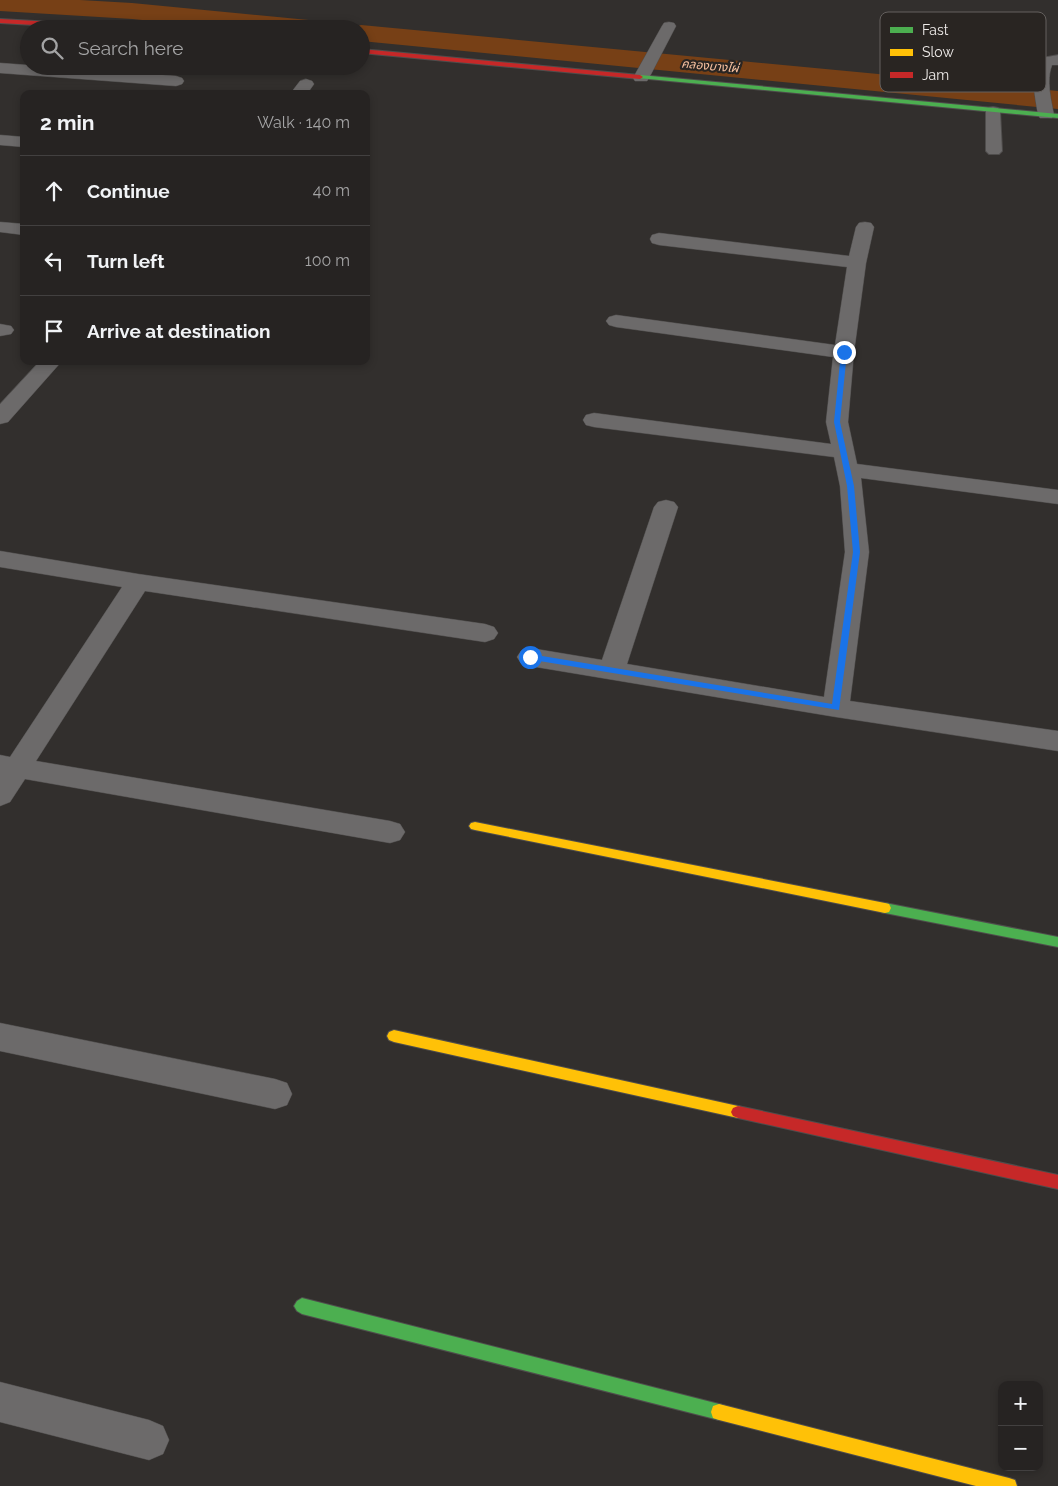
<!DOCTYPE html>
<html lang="en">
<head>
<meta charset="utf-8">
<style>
	:root { --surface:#262322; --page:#2e2b2a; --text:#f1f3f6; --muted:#a4a4a5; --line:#424040 }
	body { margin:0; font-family:Raleway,"Noto Sans Thai",sans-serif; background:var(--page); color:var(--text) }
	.controls { position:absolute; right:15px; bottom:15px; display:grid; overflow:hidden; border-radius:10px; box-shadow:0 2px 8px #0003 }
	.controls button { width:45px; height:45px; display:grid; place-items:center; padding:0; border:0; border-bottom:1px solid var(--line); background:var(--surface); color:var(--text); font:25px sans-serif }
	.stop { position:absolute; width:15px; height:15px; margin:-11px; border:4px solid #1a73e8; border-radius:50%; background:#fff }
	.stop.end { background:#1a73e8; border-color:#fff; box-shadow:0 1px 5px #0008 }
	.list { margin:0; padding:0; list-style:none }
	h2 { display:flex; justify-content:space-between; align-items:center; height:65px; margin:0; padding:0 20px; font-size:21px }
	h2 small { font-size:16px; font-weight:400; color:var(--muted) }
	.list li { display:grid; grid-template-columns:32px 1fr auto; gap:15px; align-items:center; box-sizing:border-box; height:70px; padding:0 20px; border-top:1px solid var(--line) }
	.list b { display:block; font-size:19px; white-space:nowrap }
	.list em { font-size:16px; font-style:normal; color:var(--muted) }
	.icon { flex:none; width:28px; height:28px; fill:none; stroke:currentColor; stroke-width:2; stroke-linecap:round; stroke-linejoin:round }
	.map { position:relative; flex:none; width:1058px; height:1486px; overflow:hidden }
	.search { position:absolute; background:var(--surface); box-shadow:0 2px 8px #0003; left:20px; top:20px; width:350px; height:55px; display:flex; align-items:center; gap:12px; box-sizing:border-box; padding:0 18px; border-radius:28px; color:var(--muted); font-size:19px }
	.panel { position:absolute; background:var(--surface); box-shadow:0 2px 8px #0003; left:20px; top:90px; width:350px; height:275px; border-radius:10px }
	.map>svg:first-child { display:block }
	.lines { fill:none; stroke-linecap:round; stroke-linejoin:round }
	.canal { fill:#774016; fill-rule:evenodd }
	.lane-casing { stroke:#4f4d4c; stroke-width:2 }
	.street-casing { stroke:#4f4d4c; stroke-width:1 }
	.fast-casing { stroke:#4f4d4c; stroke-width:2 }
	.slow-casing { stroke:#4f4d4c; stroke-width:2 }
	.jam-casing { stroke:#4f4d4c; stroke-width:2 }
	.lane { fill:#6c6a6a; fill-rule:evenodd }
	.street { fill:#6c6a6a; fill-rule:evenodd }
	.fast { fill:#4caf50; fill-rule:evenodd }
	.slow { fill:#ffc107; fill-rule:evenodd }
	.jam { fill:#c62828; fill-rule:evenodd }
	.route { fill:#1a73e8 }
	.labels { text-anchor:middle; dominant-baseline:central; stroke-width:4.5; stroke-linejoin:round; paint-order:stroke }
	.far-water-label { font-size:12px; font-style:italic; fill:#fac3a1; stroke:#292522 }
	.key { fill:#292522; stroke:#64605e; stroke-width:1 }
	.key-label { font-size:14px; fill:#eeebe9 }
</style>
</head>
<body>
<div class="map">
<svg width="1058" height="1486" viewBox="0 0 1058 1486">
	<rect width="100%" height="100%" fill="#322f2d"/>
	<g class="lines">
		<path class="canal" d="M0 0H80L132 3 319 21 328 23 332 29H234L132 19 0 11Z
			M361 25 1058 91V109L361 41V29H350Z"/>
		<g class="lane-casing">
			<path id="lane" d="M993 107 998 108 1000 111 1002 151 999 154H989L986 151V111L988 108Z"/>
		</g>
		<g class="street-casing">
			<path id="street" d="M669 22 674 23 676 26 649 78 647 81H635L633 78 662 26 664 23Z
				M1058 55V65H1052C1046 81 1051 99 1054 115L1052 118H1040L1038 115C1035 95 1029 75 1041 58Z
				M0 63 176 76 182 78 184 81 182 84 176 86 0 73Z
				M306 79 312 81 314 84 307 94H290L300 81Z
				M0 135 24 137V147L0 145Z
				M0 222 24 224V235L0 232Z
				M865 222 871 223 874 227 866 263 854 352 848 422 857 464 1058 490V504L861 478 869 552 850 701 1058 731V751L836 717 530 666 521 663 517 657 521 651 530 648 602 660 654 507 658 502 666 500 674 502 678 507 627 664 824 697 845 552 840 486 834 457 594 427 586 425 583 420 586 415 594 413 831 444 826 422 833 357 616 327 609 325 606 321 609 317 616 315 835 345 847 267 659 245 652 243 650 239 652 235 659 233 849 256 856 227 859 223Z
				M0 324 11 326 14 330 11 334 0 336Z
				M40 361H62L8 422 0 424V404Z
				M0 551 138 574 485 624 494 627 498 633 494 639 485 642 145 591 36 761 390 821 400 824 405 832 400 840 390 843 25 779 10 802 0 806V755L10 757 122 587 0 567Z
				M0 1023 275 1079 287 1083 292 1094 287 1105 275 1109 0 1051Z
				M0 1382 149 1420 163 1426 169 1440 163 1454 149 1460 0 1422Z"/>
		</g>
		<g class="fast-casing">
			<path id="fast" d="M640 75 1058 114V118L638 78 637 77Z
				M885 903 1058 937V947L885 913 881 912 879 908 881 904Z
				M302 1298 719 1404 725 1406 727 1412 725 1418 719 1420 302 1314 297 1311 294 1306 297 1301Z"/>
		</g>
		<g class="slow-casing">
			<path id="slow" d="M475 822 885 903 889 904 891 908 889 912 885 913 475 830 471 829 469 826 471 823Z
				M394 1030 738 1106 743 1108 745 1112 743 1116 738 1118 394 1042 389 1040 387 1036 389 1032Z
				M719 1404 1009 1478 1015 1480 1017 1486H976L719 1420 713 1418 711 1412 713 1406Z"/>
		</g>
		<g class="jam-casing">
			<path id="jam" d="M0 19 139 27 142 29H103L0 23Z
				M361 49 640 75 643 77 640 79 361 53Z
				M738 1106 1058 1175V1189L738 1118 733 1116 731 1112 733 1108Z"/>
		</g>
		<use href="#lane" class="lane"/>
		<use href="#street" class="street"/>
		<use href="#fast" class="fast"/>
		<use href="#slow" class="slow"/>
		<use href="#jam" class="jam"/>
	</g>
	<path class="route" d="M844 350 847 352 840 422 854 486 860 552 839 710 527 659 526 657 530 654 832 704 853 552 847 486 834 422 841 352Z"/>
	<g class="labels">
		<g class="far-water-label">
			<text transform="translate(710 66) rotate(5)">คลองบางไผ่</text>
		</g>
	</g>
	<rect x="880" y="12" width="166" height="80" rx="8" class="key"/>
	<rect x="890" y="27" width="23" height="6" fill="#4caf50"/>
	<rect x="890" y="49" width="23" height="7" fill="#ffc107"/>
	<rect x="890" y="72" width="23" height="6" fill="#c62828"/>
	<g class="key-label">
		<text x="922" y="35">Fast</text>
		<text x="922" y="57">Slow</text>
		<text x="922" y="80">Jam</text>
	</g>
</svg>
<div class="controls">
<button>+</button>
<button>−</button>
</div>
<div class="stop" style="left:530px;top:657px"></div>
<div class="stop end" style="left:844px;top:352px"></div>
<div class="search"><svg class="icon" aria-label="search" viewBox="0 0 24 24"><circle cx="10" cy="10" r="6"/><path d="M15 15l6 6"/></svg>Search here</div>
<section class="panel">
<h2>2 min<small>Walk · 140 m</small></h2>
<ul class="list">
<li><svg class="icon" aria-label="ahead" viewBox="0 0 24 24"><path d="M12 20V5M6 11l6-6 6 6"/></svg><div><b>Continue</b></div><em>40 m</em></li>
<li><svg class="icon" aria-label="left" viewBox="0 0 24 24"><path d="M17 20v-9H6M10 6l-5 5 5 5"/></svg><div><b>Turn left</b></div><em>100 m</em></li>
<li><svg class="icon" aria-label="arrive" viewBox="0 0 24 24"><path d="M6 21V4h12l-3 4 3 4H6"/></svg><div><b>Arrive at destination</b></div></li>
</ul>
</section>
</div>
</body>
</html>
